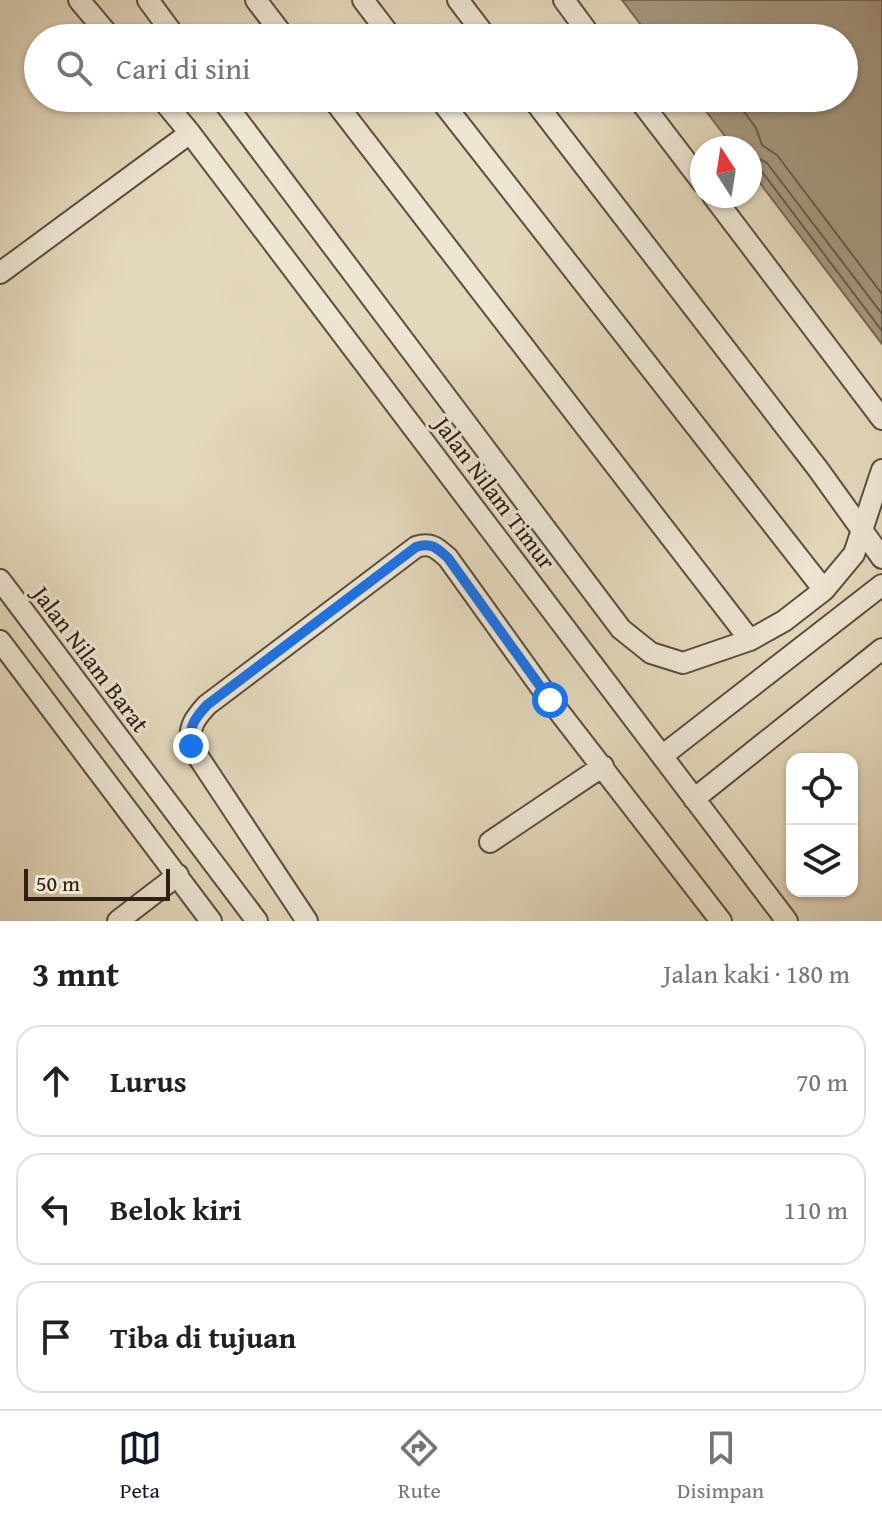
<!DOCTYPE html>
<html lang="id">
<head>
<meta charset="utf-8">
<style>
	:root { --surface:#fff; --page:#f6f6f6; --text:#202124; --muted:#757577; --line:#e0e0e0; --accent:#111827 }
	body { margin:0; font-family:"Gentium Book Plus",serif; background:var(--page); color:var(--text) }
	.controls { position:absolute; right:24px; bottom:24px; display:grid; overflow:hidden; border-radius:16px; box-shadow:0 2px 6px #0004 }
	.controls button { width:72px; height:72px; display:grid; place-items:center; padding:0; border:0; border-bottom:2px solid var(--line); background:var(--surface); color:var(--text); font:40px sans-serif }
	.compass { position:absolute; left:690px; top:136px; width:72px; height:72px; border-radius:50%; background:var(--surface); box-shadow:0 2px 6px #0004; rotate:348deg }
	.scale { position:absolute; left:24px; bottom:20px; width:146px; box-sizing:border-box; padding-left:8px; border:4px solid #2e2012; border-top:0; font-size:22px; line-height:28px; white-space:nowrap; color:#2e2012; -webkit-text-stroke:6px #ede6d3; paint-order:stroke }
	.stop { position:absolute; width:24px; height:24px; margin:-18px; border:6px solid #1a73e8; border-radius:50%; background:#fff }
	.stop.end { background:#1a73e8; border-color:#fff; box-shadow:0 2px 8px #0008 }
	.list { margin:0; padding:0; list-style:none }
	h2 { display:flex; justify-content:space-between; align-items:center; height:104px; margin:0; padding:0 32px; font-size:34px }
	h2 small { font-size:26px; font-weight:400; color:var(--muted) }
	.list li { display:grid; grid-template-columns:52px 1fr auto; gap:24px; align-items:center; box-sizing:border-box; height:112px; margin:0 16px 16px; padding:0 16px; border:2px solid var(--line); border-radius:24px }
	.list b { display:block; font-size:30px; white-space:nowrap }
	.list em { font-size:26px; font-style:normal; color:var(--muted) }
	.icon { flex:none; width:44px; height:44px; fill:none; stroke:currentColor; stroke-width:2; stroke-linecap:round; stroke-linejoin:round }
	.map { position:relative; flex:none; width:882px; height:921px; overflow:hidden }
	.search { position:absolute; background:var(--surface); box-shadow:0 2px 6px #0004; left:24px; right:24px; top:24px; height:88px; display:flex; align-items:center; gap:20px; box-sizing:border-box; padding:0 28px; border-radius:44px; color:var(--muted); font-size:30px }
	.sheet { height:488px; background:var(--surface) }
	nav { display:flex; justify-content:space-around; align-items:center; box-sizing:border-box; height:112px; border-top:2px solid var(--line); background:var(--surface); font-size:22px; color:var(--muted) }
	nav a { display:grid; justify-items:center; gap:4px }
	nav .on { color:var(--accent) }
	.map>svg:first-child { display:block }
	.water { fill:#a69982; stroke:#766955; stroke-width:2 }
	.lines { fill:none; stroke-linecap:round; stroke-linejoin:round }
	.shore { stroke:#6a5c4a; stroke-width:2 }
	.minor-casing { stroke:#5c4e3c; stroke-width:24 }
	.minor { stroke:#ede6d3; stroke-width:20 }
	.route { stroke:#1a73e8; stroke-width:10 }
	.labels { text-anchor:middle; dominant-baseline:central; stroke-width:6; stroke-linejoin:round; paint-order:stroke }
	.street-label { font-size:24px; fill:#2e2012; stroke:#ede6d3 }
</style>
</head>
<body>
<div class="map">
<svg width="882" height="921" viewBox="0 0 882 921">
	<rect width="100%" height="100%" fill="#e4d8bc"/>
	<filter id="stains"><feTurbulence type="fractalNoise" baseFrequency=".0025" numOctaves="4"/><feColorMatrix values="0 0 0 0 .2 0 0 0 0 .09 0 0 0 0 .02 0 0 0 .5 -.17"/></filter>
	<radialGradient id="worn" r=".72"><stop offset=".6" stop-color="#630" stop-opacity="0"/><stop offset="1" stop-color="#630" stop-opacity=".3"/></radialGradient>
	<path class="water" d="M622 0H882V344L750 170V148H734L696 98H844V38H651Z"/>
	<g class="lines">
		<path class="shore" d="M734 98 756 128 762 145 777 155 882 294
			M750 154 767 163 882 314
			M750 166 760 169 882 331"/>
		<g class="minor-casing">
			<path id="minor" d="M79 0 111 38
				M148 0 176 38
				M256 0 285 38
				M363 0 392 38
				M458 0 487 38
				M564 0 592 38
				M161 98 190 133 787 921
				M221 98 621 629 651 653 683 663 750 640 784 621 824 590 854 554 882 470
				M332 98 750 640
				M439 98 824 590
				M532 98 818 469 882 558
				M638 98 702 182
				M713 196 882 419
				M0 273 190 133
				M0 580 257 921
				M0 641 211 921
				M662 756 882 585
				M694 799 882 649
				M490 842 603 766
				M118 921 178 875
				M307 921 191 746C188 727 195 718 207 705L416 547C431 542 437 548 448 558L550 700 721 921"/>
		</g>
		<use href="#minor" class="minor"/>
	</g>
	<g class="lines">
		<path class="route" d="M191 746C188 727 195 718 207 705L416 547C431 542 437 548 448 558L550 700"/>
	</g>
	<g class="labels">
		<g class="street-label">
			<text transform="translate(495 493) rotate(53)">Jalan Nilam Timur</text>
			<text transform="translate(91 659) rotate(53)">Jalan Nilam Barat</text>
		</g>
	</g>
	<rect width="100%" height="100%" filter="url(#stains)"/>
	<rect width="100%" height="100%" fill="url(#worn)"/>
</svg>
<div class="controls">
<button><svg class="icon" aria-label="locate" viewBox="0 0 24 24"><circle cx="12" cy="12" r="6"/><path d="M12 2v4M12 18v4M2 12h4M18 12h4"/></svg></button>
<button><svg class="icon" aria-label="layers" viewBox="0 0 24 24"><path d="M12 4l9 5-9 5-9-5zM3 14l9 5 9-5"/></svg></button>
</div>
<svg class="compass" viewBox="-18 -18 36 36"><path d="M0-13l5 13h-10z" fill="#e53935"/><path d="M0 13l5-13h-10z" fill="#757577"/></svg>
<div class="scale">50 m</div>
<div class="stop" style="left:550px;top:700px"></div>
<div class="stop end" style="left:191px;top:746px"></div>
<div class="search"><svg class="icon" aria-label="search" viewBox="0 0 24 24"><circle cx="10" cy="10" r="6"/><path d="M15 15l6 6"/></svg>Cari di sini</div>
</div>
<section class="sheet">
<h2>3 mnt<small>Jalan kaki · 180 m</small></h2>
<ul class="list">
<li><svg class="icon" aria-label="ahead" viewBox="0 0 24 24"><path d="M12 20V5M6 11l6-6 6 6"/></svg><div><b>Lurus</b></div><em>70 m</em></li>
<li><svg class="icon" aria-label="left" viewBox="0 0 24 24"><path d="M17 20v-9H6M10 6l-5 5 5 5"/></svg><div><b>Belok kiri</b></div><em>110 m</em></li>
<li><svg class="icon" aria-label="arrive" viewBox="0 0 24 24"><path d="M6 21V4h12l-3 4 3 4H6"/></svg><div><b>Tiba di tujuan</b></div></li>
</ul>
</section>
<nav>
<a class="on"><svg class="icon" aria-label="map" viewBox="0 0 24 24"><path d="M3 6l6-2 6 2 6-2v14l-6 2-6-2-6 2zM9 4v14M15 6v14"/></svg>Peta</a>
<a><svg class="icon" aria-label="directions" viewBox="0 0 24 24"><path d="M12 3l9 9-9 9-9-9zM9 14v-3h6M13 9l2 2-2 2"/></svg>Rute</a>
<a><svg class="icon" aria-label="saved" viewBox="0 0 24 24"><path d="M7 4h10v16l-5-4-5 4z"/></svg>Disimpan</a>
</nav>
</body>
</html>
